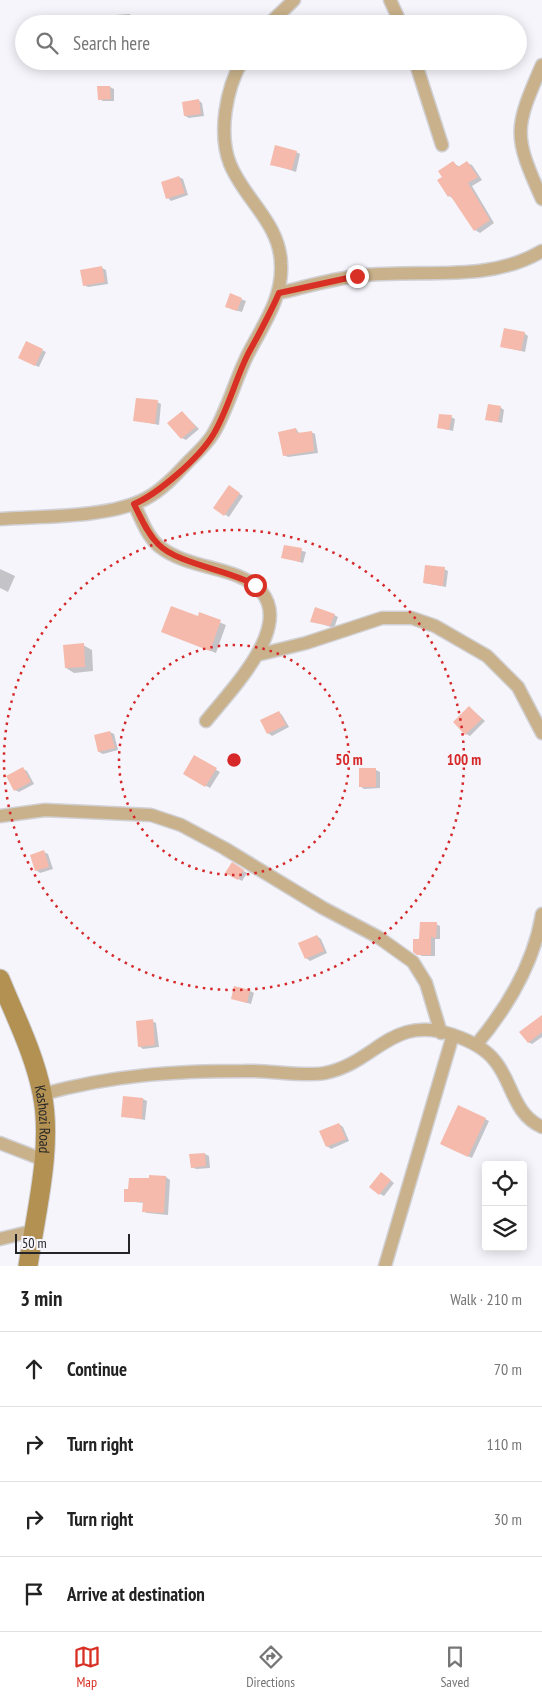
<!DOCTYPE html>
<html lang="en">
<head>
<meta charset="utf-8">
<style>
	:root { --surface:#fff; --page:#f6f6f6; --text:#222; --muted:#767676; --line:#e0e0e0; --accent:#d93025 }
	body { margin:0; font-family:"PT Sans Narrow",sans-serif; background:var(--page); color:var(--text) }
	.controls { position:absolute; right:15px; bottom:15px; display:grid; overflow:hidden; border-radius:5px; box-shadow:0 2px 12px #0003 }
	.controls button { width:45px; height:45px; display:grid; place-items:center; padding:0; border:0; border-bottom:1px solid var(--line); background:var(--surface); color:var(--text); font:25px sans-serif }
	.scale { position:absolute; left:15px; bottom:12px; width:115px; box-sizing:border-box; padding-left:5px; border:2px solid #252527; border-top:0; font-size:14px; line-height:18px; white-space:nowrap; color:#252527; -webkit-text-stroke:4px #f5f5fb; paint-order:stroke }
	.stop { position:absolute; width:15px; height:15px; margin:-11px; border:4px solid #d93025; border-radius:50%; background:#fff }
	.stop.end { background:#d93025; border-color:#fff; box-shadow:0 1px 5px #0008 }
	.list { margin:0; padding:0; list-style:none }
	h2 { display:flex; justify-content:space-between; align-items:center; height:65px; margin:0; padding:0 20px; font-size:21px }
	h2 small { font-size:16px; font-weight:400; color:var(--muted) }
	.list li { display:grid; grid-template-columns:32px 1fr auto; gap:15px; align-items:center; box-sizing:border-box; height:75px; padding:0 20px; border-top:1px solid var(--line) }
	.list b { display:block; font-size:19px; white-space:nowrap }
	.list em { font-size:16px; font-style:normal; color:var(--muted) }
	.icon { flex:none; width:28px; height:28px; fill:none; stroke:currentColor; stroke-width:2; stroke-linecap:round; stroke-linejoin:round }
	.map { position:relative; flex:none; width:542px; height:1266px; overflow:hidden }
	.search { position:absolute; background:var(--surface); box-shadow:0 2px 12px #0003; left:15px; right:15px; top:15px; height:55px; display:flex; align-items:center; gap:12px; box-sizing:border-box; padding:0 18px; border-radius:28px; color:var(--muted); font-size:19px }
	.sheet { height:365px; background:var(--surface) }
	nav { display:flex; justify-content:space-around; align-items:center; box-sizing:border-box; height:70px; border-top:1px solid var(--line); background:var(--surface); font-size:14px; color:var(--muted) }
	nav a { display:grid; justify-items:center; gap:2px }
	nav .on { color:var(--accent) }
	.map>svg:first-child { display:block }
	.shadow { fill:#0003 }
	.building { fill:#f5baab }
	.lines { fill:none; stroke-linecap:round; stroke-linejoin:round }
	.street-casing { stroke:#d0d0d5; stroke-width:15 }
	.secondary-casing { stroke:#d0d0d5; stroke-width:21 }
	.street { stroke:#c9b28b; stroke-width:12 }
	.secondary { stroke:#b29153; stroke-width:19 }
	.route { stroke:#d93025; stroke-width:6 }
	.ring { fill:none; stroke:#d62828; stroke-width:2.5; stroke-dasharray:2.5 5 }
	.labels { text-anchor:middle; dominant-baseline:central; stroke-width:4; stroke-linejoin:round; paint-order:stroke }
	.street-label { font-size:15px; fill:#252527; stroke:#f5f5fb }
	.centre { fill:#d62828; stroke:#f5f5fb; stroke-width:2.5 }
	.ring-label { font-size:15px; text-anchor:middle; font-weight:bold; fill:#d62828; stroke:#f5f5fb; stroke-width:4; stroke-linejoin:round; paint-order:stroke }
</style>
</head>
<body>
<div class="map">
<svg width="542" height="1266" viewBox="0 0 542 1266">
	<rect width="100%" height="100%" fill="#f5f5fb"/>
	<path class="shadow" d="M129 14 133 16 134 24H116L115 15Z
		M110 87 114 89V101H103L99 99Z
		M198 100 202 103 204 116 189 118 185 116Z
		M296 152 300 154 296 172 271 164Z
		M453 163 460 167 467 163 472 165 482 180 472 186 494 223 480 233 475 230 454 199 449 196 444 177Z
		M179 177 183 179 188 195 171 201 168 198Z
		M102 268 106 270 108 284 88 287 84 285Z
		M231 295 246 301 242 312 231 309Z
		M524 333 528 336 525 352 502 346Z
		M42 350 46 352 39 367 23 360Z
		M157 402 161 404 159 425 134 420Z
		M500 407 504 410 502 423 487 419Z
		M182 412 199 429 186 440 182 438Z
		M451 417 455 419 453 431 438 427Z
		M296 429 300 434 311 432 315 434 318 453 288 457 284 455Z
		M229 487 243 496 229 517 215 508Z
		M285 546 306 552 303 563 283 557Z
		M0 569 15 576 8 592 0 588Z
		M444 569 448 571 446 587 424 583Z
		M200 614 226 625 216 653 163 632 198 618Z
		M334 615 338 617 334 628 312 621Z
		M83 645 92 650 93 671 74 673 66 668Z
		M469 707 485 721 470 736 466 734Z
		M279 712 282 715 289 727 272 736 268 733 262 721Z
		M110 732 114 734 118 750 103 754 99 752Z
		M194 757 220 772 210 788 185 774Z
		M23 769 27 771 34 784 19 792 15 790Z
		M376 770 380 772V788L364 789 360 786Z
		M44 852 48 854 53 869 40 873 36 870Z
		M232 864 247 873 242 881 227 872Z
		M436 924 440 926V939H435V956H422L415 952 420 940Z
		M317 936 321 939 327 953 310 961 306 958Z
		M250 991 254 993 251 1004 237 1000Z
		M542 1016V1037L532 1044 528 1042Z
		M152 1021 156 1023 159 1047 143 1049 139 1046Z
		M143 1099 147 1101 145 1120 122 1116Z
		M485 1119 489 1121 472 1158 445 1146Z
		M339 1124 343 1127 349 1141 331 1149 327 1146Z
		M205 1154 209 1156 210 1168 196 1169 192 1167Z
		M385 1176 394 1183 384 1196 380 1194Z
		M166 1177 170 1180 168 1215 147 1213 143 1211 144 1203 125 1201Z"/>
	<path class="building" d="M97 86H110L111 99 98 100Z
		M199 99 201 114 184 116 182 102Z
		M275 145 297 151 292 170 270 165Z
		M453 161 458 167 467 161 478 177 468 183 490 220 474 231 450 195 448 197 437 180 442 177 438 171Z
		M179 176 185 193 166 199 161 182Z
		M102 266 105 282 83 286 80 270Z
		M230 293 242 298 237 311 225 307Z
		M504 328 525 332 521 351 500 347Z
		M26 341 43 349 35 366 18 358Z
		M136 398 158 400 155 424 133 421Z
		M488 404 501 406 498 422 485 420Z
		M182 411 196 427 181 439 167 423Z
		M439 414 452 415 449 430 437 428Z
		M296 428 297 433 312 431 314 451 283 456 278 432Z
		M229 485 240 493 224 516 213 508Z
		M284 545 302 548 300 562 281 558Z
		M425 565 445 567 443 586 423 583Z
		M171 606 198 616 199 612 221 620 210 651 161 632Z
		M315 607 335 614 330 626 310 622Z
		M84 643 85 667 65 668 63 645Z
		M469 706 482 719 465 735 453 722Z
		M279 711 286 725 267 734 260 720Z
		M110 731 115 748 98 752 94 735Z
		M194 755 217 768 205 787 183 774Z
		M23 767 31 782 14 791 6 776Z
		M359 768H376V787H359Z
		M44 850 49 867 35 871 30 855Z
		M232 862 244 870 238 880 225 873Z
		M420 922H437L436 938 431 937V955H417L413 952V939H419Z
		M317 935 324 951 305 959 298 943Z
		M234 986 250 990 247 1003 231 999Z
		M542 1015V1032L528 1043 519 1032Z
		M153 1019 155 1045 138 1047 136 1021Z
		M123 1096 143 1098 142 1119 121 1117Z
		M458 1105 486 1118 468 1157 440 1144Z
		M339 1123 346 1139 326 1147 319 1131Z
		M205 1153 206 1166 191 1168 189 1154Z
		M381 1172 391 1180 379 1195 369 1187Z
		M149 1175 166 1176 164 1213 142 1212 143 1202H124V1189H128L129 1178H149Z"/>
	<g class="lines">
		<g class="street-casing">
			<path id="street" d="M390 0 401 24
				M269 24 294 0
				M415 61 442 145
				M542 65C514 129 513 135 542 199
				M279 293C305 287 331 279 358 276 419 268 487 284 542 251
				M134 504C141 518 147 537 160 547 182 564 213 566 238 576 314 607 234 686 206 721
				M0 519C42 516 108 518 145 499 161 491 176 475 188 462 196 454 207 444 213 434 228 409 235 380 248 354 263 325 283 298 281 264 280 223 244 199 230 164 218 133 226 89 242 61
				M257 655 306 643 382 618H412L435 626 487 656 518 687 542 733
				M0 816 45 810 151 815 181 825 224 848 323 908 378 937 413 962 426 983 441 1033
				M476 1045C507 1008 534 963 542 914
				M43 1094C113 1075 173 1071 245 1071 268 1070 304 1077 325 1073 378 1062 390 1014 453 1035 468 1040 485 1048 495 1061 513 1083 513 1114 542 1127
				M0 1143 44 1160
				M0 1239 33 1231
				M385 1266 453 1035"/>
		</g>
		<g class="secondary-casing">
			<g id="secondary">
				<path id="s1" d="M0 979C15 1016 34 1053 42 1093 53 1146 36 1212 28 1266"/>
			</g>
		</g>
		<use href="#street" class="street"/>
		<use href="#secondary" class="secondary"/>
	</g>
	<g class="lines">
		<path class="route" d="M255 585C229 570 177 564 158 544 147 533 141 518 134 504 158 494 199 458 213 435 228 410 235 380 248 354 259 334 270 314 279 293L357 276"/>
	</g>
	<g class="ring">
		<circle cx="234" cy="760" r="115"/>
		<circle cx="234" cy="760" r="230"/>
	</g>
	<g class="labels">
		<g class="street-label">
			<text stroke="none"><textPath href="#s1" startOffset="148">Kashozi Road</textPath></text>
		</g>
	</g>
	<circle cx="234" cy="760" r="8" class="centre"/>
	<g class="ring-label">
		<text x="349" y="765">50 m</text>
		<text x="464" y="765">100 m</text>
	</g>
</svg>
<div class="controls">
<button><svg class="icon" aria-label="locate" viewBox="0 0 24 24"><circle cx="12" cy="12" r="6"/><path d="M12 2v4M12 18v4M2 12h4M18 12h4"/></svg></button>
<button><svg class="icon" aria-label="layers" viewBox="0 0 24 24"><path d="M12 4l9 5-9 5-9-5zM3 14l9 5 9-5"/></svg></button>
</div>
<div class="scale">50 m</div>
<div class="stop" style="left:255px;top:585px"></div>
<div class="stop end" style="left:357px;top:276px"></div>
<div class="search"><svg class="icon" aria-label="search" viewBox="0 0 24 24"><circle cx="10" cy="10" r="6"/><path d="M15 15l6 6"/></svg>Search here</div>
</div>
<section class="sheet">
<h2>3 min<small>Walk · 210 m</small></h2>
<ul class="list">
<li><svg class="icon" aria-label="ahead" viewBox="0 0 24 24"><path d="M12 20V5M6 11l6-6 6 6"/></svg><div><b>Continue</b></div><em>70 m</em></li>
<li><svg class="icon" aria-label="right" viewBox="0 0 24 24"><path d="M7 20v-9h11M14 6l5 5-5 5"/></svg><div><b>Turn right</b></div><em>110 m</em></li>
<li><svg class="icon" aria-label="right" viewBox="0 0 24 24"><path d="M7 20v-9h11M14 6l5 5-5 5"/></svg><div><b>Turn right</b></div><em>30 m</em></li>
<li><svg class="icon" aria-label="arrive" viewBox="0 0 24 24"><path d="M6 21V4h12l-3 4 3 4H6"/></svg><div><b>Arrive at destination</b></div></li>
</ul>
</section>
<nav>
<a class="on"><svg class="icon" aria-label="map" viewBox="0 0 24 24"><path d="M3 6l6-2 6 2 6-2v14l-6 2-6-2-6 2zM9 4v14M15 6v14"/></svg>Map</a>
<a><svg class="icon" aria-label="directions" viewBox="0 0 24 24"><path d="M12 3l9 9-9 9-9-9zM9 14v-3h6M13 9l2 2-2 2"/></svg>Directions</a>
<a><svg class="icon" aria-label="saved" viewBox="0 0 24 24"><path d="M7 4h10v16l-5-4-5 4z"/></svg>Saved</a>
</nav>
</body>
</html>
